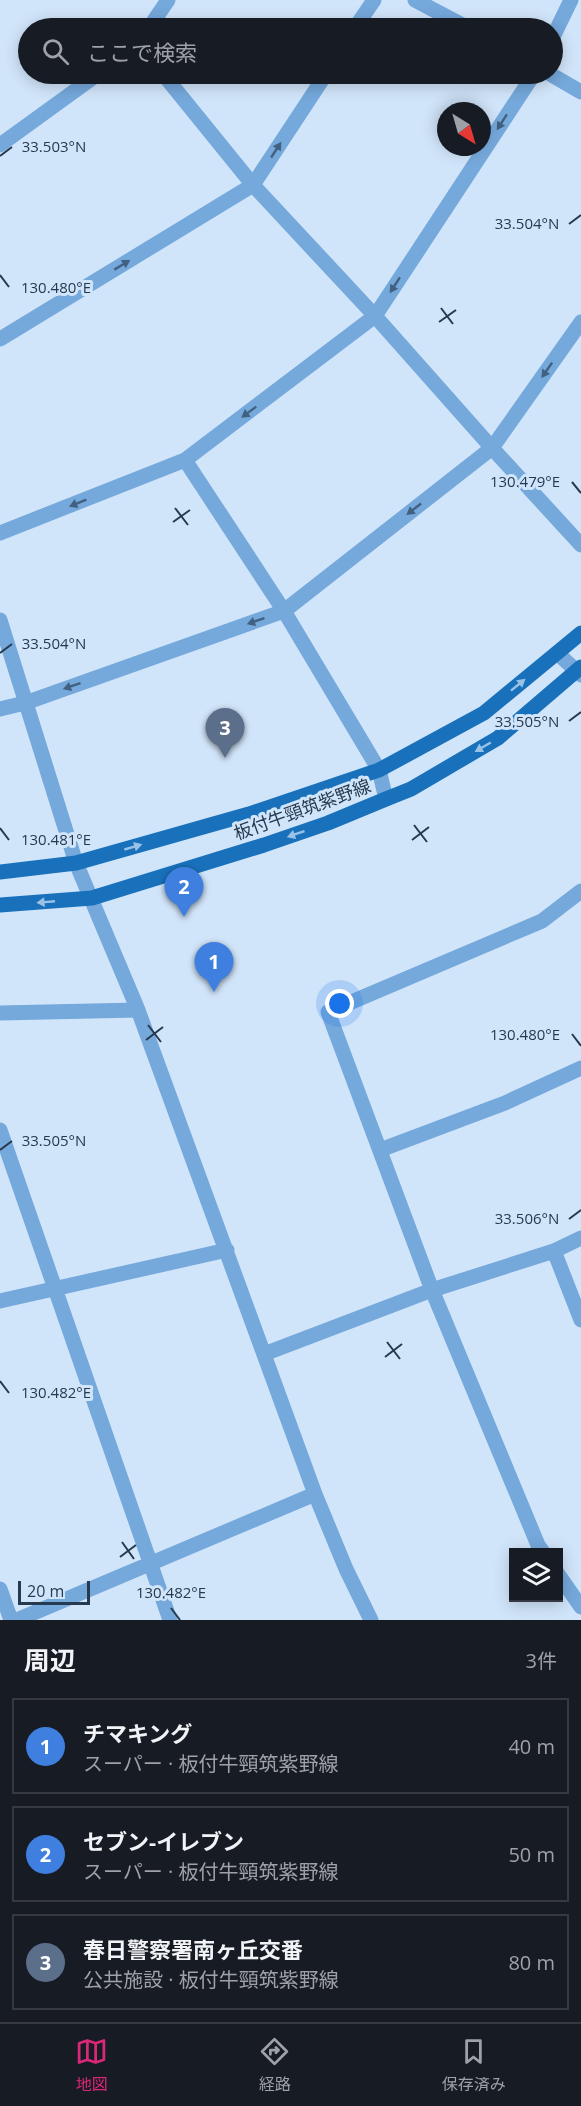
<!DOCTYPE html>
<html lang="ja">
<head>
<meta charset="utf-8">
<style>
	:root { --surface:#171b24; --page:#20242c; --text:#f1f3f6; --muted:#9ea1a6; --line:#363941; --accent:#db2777 }
	body { margin:0; font-family:"Open Sans","Noto Sans JP",sans-serif; background:var(--page); color:var(--text) }
	.controls { position:absolute; right:18px; bottom:18px; display:grid; overflow:hidden; border-radius:0px; box-shadow:0 3px 15px #0003 }
	.controls button { width:54px; height:54px; display:grid; place-items:center; padding:0; border:0; border-bottom:2px solid var(--line); background:var(--surface); color:var(--text); font:30px sans-serif }
	.compass { position:absolute; left:437px; top:102px; width:54px; height:54px; border-radius:50%; background:var(--surface); box-shadow:0 3px 15px #0003; rotate:143deg }
	.scale { position:absolute; left:18px; bottom:15px; width:72px; box-sizing:border-box; padding-left:6px; border:3px solid #263a4f; border-top:0; font-size:16px; line-height:21px; white-space:nowrap; color:#263a4f; -webkit-text-stroke:4px #d1e5fa; paint-order:stroke }
	.you { position:absolute; left:340px; top:1004px; width:21px; height:21px; margin:-15px; border:4px solid #fff; border-radius:50%; background:#1a73e8; box-shadow:0 0 0 9px #1a73e833 }
	.badge { display:grid; place-items:center; width:39px; height:39px; border-radius:50%; background:var(--accent); color:#fff; font-size:20px; font-weight:700 }
	.pin { position:absolute; translate:-50% -50px; filter:drop-shadow(0 2px 3px #0008) }
	.pin::after { content:''; position:absolute; top:32px; width:21px; height:18px; background:inherit; clip-path:polygon(0 0,100% 0,50% 100%) }
	.list { margin:0; padding:0; list-style:none }
	h2 { display:flex; justify-content:space-between; align-items:center; height:78px; margin:0; padding:0 24px; font-size:26px }
	h2 small { font-size:20px; font-weight:400; color:var(--muted) }
	.list li { display:grid; grid-template-columns:39px 1fr auto; gap:18px; align-items:center; box-sizing:border-box; height:96px; margin:0 12px 12px; padding:0 12px; border:2px solid var(--line); border-radius:0px }
	.list b { display:block; font-size:22px; white-space:nowrap }
	.list p { margin:0; font-size:20px; white-space:nowrap; color:var(--muted) }
	.list em { font-size:20px; font-style:normal; color:var(--muted) }
	.icon { flex:none; width:33px; height:33px; fill:none; stroke:currentColor; stroke-width:2; stroke-linecap:round; stroke-linejoin:round }
	.map { position:relative; flex:none; width:581px; height:1620px; overflow:hidden }
	.search { position:absolute; background:var(--surface); box-shadow:0 3px 15px #0003; left:18px; right:18px; top:18px; height:66px; display:flex; align-items:center; gap:15px; box-sizing:border-box; padding:0 21px; border-radius:33px; color:var(--muted); font-size:22px }
	.sheet { height:402px; background:var(--surface) }
	nav { display:flex; justify-content:space-around; align-items:center; box-sizing:border-box; height:84px; border-top:2px solid var(--line); background:var(--surface); font-size:16px; color:var(--muted) }
	nav a { display:grid; justify-items:center; gap:3px }
	nav .on { color:var(--accent) }
	.map>svg:first-child { display:block }
	.lines { fill:none; stroke-linecap:round; stroke-linejoin:round }
	.minor { stroke:#75a8db; stroke-width:15 }
	.major { stroke:#1971bb; stroke-width:15 }
	.oneway { fill:#426080 }
	.oneway2 { fill:#9ac2e7 }
	.ticks { fill:none; stroke:#263a4f; stroke-width:2 }
	.labels { text-anchor:middle; dominant-baseline:central; stroke-width:6; stroke-linejoin:round; paint-order:stroke }
	.street-label { font-size:18px; fill:#263a4f; stroke:#d1e5fa }
	.ticks-label { font-size:15px; text-anchor:middle; fill:#263a4f; stroke:#d1e5fa; stroke-width:6; stroke-linejoin:round; paint-order:stroke }
</style>
</head>
<body>
<div class="map">
<svg width="581" height="1620" viewBox="0 0 581 1620">
	<rect width="100%" height="100%" fill="#d1e5fa"/>
	<g class="lines">
		<path class="minor" d="M415 0 468 28
			M149 28 168 0
			M355 28 374 0
			M552 39 571 0
			M163 74 253 185 375 316 492 448 581 545
			M550 74 581 92
			M0 145 98 74
			M0 339 253 185 326 74
			M185 460 284 611 379 770 386 799
			M0 533 185 460 375 316 534 74
			M0 620 76 863 138 1010 315 1494 346 1569 371 1620
			M557 653 581 675
			M0 709 25 703 284 611 492 448 581 322
			M0 1013 138 1010
			M0 1130 170 1620
			M380 1150 505 1103 581 1068
			M554 1251 581 1320
			M0 1301 227 1250
			M264 1354 432 1290 554 1251 581 1238
			M543 1552 538 1545 432 1290 328 1012 542 921 581 891
			M558 1574 581 1607
			M0 1589 11 1620
			M17 1620 315 1494"/>
		<path class="major" d="M0 872 76 863 249 814 379 770 484 713 581 633
			M0 905 92 898 264 845 328 823 386 799 411 789 498 738 581 667"/>
	</g>
	<defs><path id="oneway-solid" d="M-6-.8H1V-3.2L6.5 0L1 3.2V.8H-6Z" transform="scale(1.5)"/></defs>
	<g class="oneway">
		<use href="#oneway-solid" transform="translate(502 122) rotate(123)"/>
		<use href="#oneway-solid" transform="translate(276 150) rotate(-57)"/>
		<use href="#oneway-solid" transform="translate(122 265) rotate(-31)"/>
		<use href="#oneway-solid" transform="translate(395 285) rotate(123)"/>
		<use href="#oneway-solid" transform="translate(547 370) rotate(125)"/>
		<use href="#oneway-solid" transform="translate(249 412) rotate(143)"/>
		<use href="#oneway-solid" transform="translate(78 503) rotate(158)"/>
		<use href="#oneway-solid" transform="translate(414 509) rotate(142)"/>
		<use href="#oneway-solid" transform="translate(256 621) rotate(161)"/>
		<use href="#oneway-solid" transform="translate(72 686) rotate(161)"/>
	</g>
	<g class="oneway2">
		<use href="#oneway-solid" transform="translate(518 685) rotate(-39)"/>
		<use href="#oneway-solid" transform="translate(483 747) rotate(150)"/>
		<use href="#oneway-solid" transform="translate(296 834) rotate(161)"/>
		<use href="#oneway-solid" transform="translate(133 847) rotate(-16)"/>
		<use href="#oneway-solid" transform="translate(46 902) rotate(175)"/>
	</g>
	<path class="ticks" d="M0 156 12 147M569 224 581 215M0 275 9 287M441 308 453 324M439 322 456 310M572 482 581 493M175 508 188 525M173 522 190 510M0 653 12 644M569 721 581 712M414 825 427 842M0 828 9 840M412 840 429 827M148 1025 161 1042M572 1034 581 1046M146 1040 163 1027M0 1150 12 1141M569 1219 581 1210M387 1342 400 1359M385 1357 402 1344M0 1381 9 1393M122 1542 134 1559M120 1557 136 1545M171 1608 180 1620"/>
	<g class="labels">
		<g class="street-label">
			<text transform="translate(302 809) rotate(-20)">板付牛頸筑紫野線</text>
		</g>
	</g>
	<g class="ticks-label">
		<text x="54" y="152">33.503°N</text>
		<text x="527" y="229">33.504°N</text>
		<text x="56" y="293">130.480°E</text>
		<text x="525" y="487">130.479°E</text>
		<text x="54" y="649">33.504°N</text>
		<text x="527" y="727">33.505°N</text>
		<text x="56" y="845">130.481°E</text>
		<text x="525" y="1040">130.480°E</text>
		<text x="54" y="1146">33.505°N</text>
		<text x="527" y="1224">33.506°N</text>
		<text x="56" y="1398">130.482°E</text>
		<text x="171" y="1598">130.482°E</text>
	</g>
</svg>
<div class="controls">
<button><svg class="icon" aria-label="layers" viewBox="0 0 24 24"><path d="M12 4l9 5-9 5-9-5zM3 14l9 5 9-5"/></svg></button>
</div>
<svg class="compass" viewBox="-18 -18 36 36"><path d="M0-13l5 13h-10z" fill="#e53935"/><path d="M0 13l5-13h-10z" fill="#9ea1a6"/></svg>
<div class="scale">20 m</div>
<div class="you"></div>
<div class="pin badge" style="left:214px;top:992px;background:#3f7fe0">1</div>
<div class="pin badge" style="left:184px;top:917px;background:#3f7fe0">2</div>
<div class="pin badge" style="left:225px;top:758px;background:#5c6f8a">3</div>
<div class="search"><svg class="icon" aria-label="search" viewBox="0 0 24 24"><circle cx="10" cy="10" r="6"/><path d="M15 15l6 6"/></svg>ここで検索</div>
</div>
<section class="sheet">
<h2>周辺<small>3件</small></h2>
<ul class="list">
<li><span class="badge" style="background:#3f7fe0">1</span><div><b>チマキング</b><p>スーパー · 板付牛頸筑紫野線</p></div><em>40 m</em></li>
<li><span class="badge" style="background:#3f7fe0">2</span><div><b>セブン-イレブン</b><p>スーパー · 板付牛頸筑紫野線</p></div><em>50 m</em></li>
<li><span class="badge" style="background:#5c6f8a">3</span><div><b>春日警察署南ヶ丘交番</b><p>公共施設 · 板付牛頸筑紫野線</p></div><em>80 m</em></li>
</ul>
</section>
<nav>
<a class="on"><svg class="icon" aria-label="map" viewBox="0 0 24 24"><path d="M3 6l6-2 6 2 6-2v14l-6 2-6-2-6 2zM9 4v14M15 6v14"/></svg>地図</a>
<a><svg class="icon" aria-label="directions" viewBox="0 0 24 24"><path d="M12 3l9 9-9 9-9-9zM9 14v-3h6M13 9l2 2-2 2"/></svg>経路</a>
<a><svg class="icon" aria-label="saved" viewBox="0 0 24 24"><path d="M7 4h10v16l-5-4-5 4z"/></svg>保存済み</a>
</nav>
</body>
</html>
